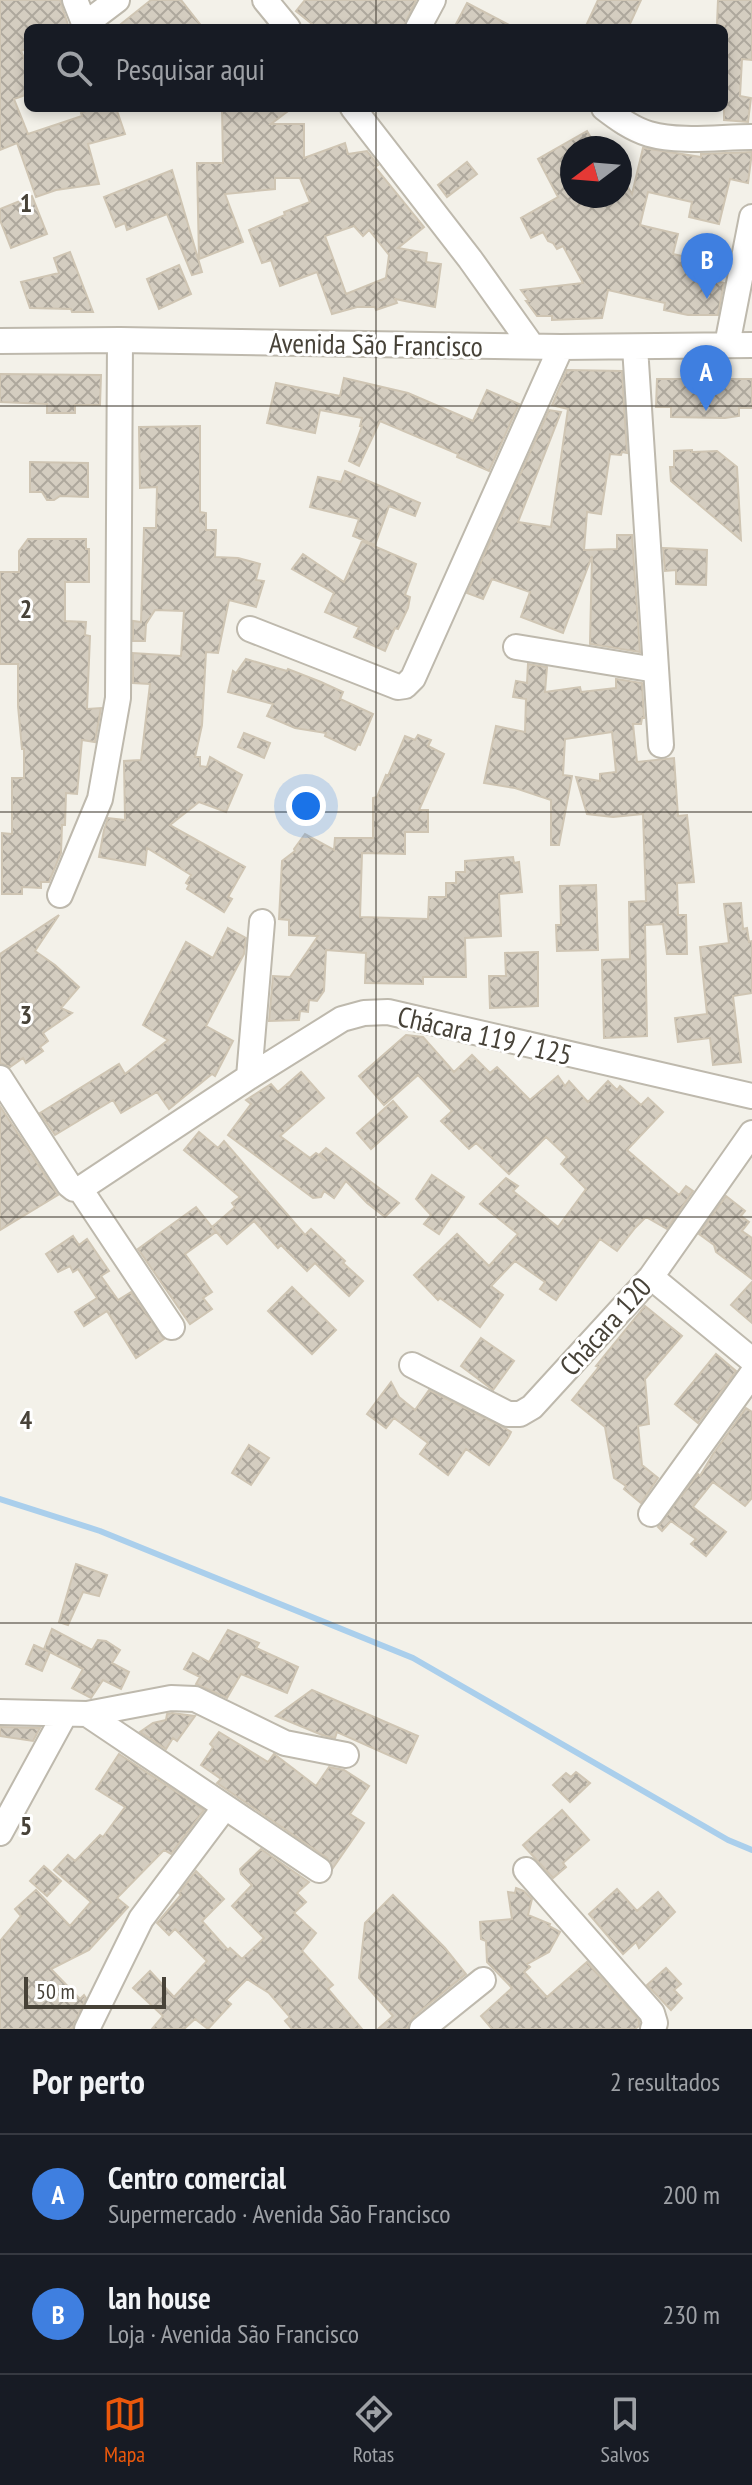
<!DOCTYPE html>
<html lang="pt">
<head>
<meta charset="utf-8">
<style>
	:root { --surface:#171b24; --page:#20242c; --text:#f1f3f6; --muted:#9ea1a6; --line:#363941; --accent:#ea580c }
	body { margin:0; font-family:"PT Sans Narrow",sans-serif; background:var(--page); color:var(--text) }
	.compass { position:absolute; left:560px; top:136px; width:72px; height:72px; border-radius:50%; background:var(--surface); box-shadow:0 4px 12px #0003; rotate:254deg }
	.scale { position:absolute; left:24px; bottom:20px; width:142px; box-sizing:border-box; padding-left:8px; border:4px solid #474238; border-top:0; font-size:22px; line-height:28px; white-space:nowrap; color:#474238; -webkit-text-stroke:6px #fff; paint-order:stroke }
	.you { position:absolute; left:306px; top:806px; width:28px; height:28px; margin:-20px; border:6px solid #fff; border-radius:50%; background:#1a73e8; box-shadow:0 0 0 12px #1a73e833 }
	.badge { display:grid; place-items:center; width:52px; height:52px; border-radius:50%; background:var(--accent); color:#fff; font-size:26px; font-weight:700 }
	.pin { position:absolute; translate:-50% -66px; filter:drop-shadow(0 2px 4px #0008) }
	.pin::after { content:''; position:absolute; top:42px; width:28px; height:24px; background:inherit; clip-path:polygon(0 0,100% 0,50% 100%) }
	.list { margin:0; padding:0; list-style:none }
	h2 { display:flex; justify-content:space-between; align-items:center; height:104px; margin:0; padding:0 32px; font-size:34px }
	h2 small { font-size:26px; font-weight:400; color:var(--muted) }
	.list li { display:grid; grid-template-columns:52px 1fr auto; gap:24px; align-items:center; box-sizing:border-box; height:120px; padding:0 32px; border-top:2px solid var(--line) }
	.list b { display:block; font-size:30px; white-space:nowrap }
	.list p { margin:0; font-size:26px; white-space:nowrap; color:var(--muted) }
	.list em { font-size:26px; font-style:normal; color:var(--muted) }
	.icon { flex:none; width:44px; height:44px; fill:none; stroke:currentColor; stroke-width:2; stroke-linecap:round; stroke-linejoin:round }
	.map { position:relative; flex:none; width:752px; height:2029px; overflow:hidden }
	.search { position:absolute; background:var(--surface); box-shadow:0 4px 12px #0003; left:24px; right:24px; top:24px; height:88px; display:flex; align-items:center; gap:20px; box-sizing:border-box; padding:0 28px; border-radius:12px; color:var(--muted); font-size:30px }
	.sheet { height:344px; background:var(--surface) }
	nav { display:flex; justify-content:space-around; align-items:center; box-sizing:border-box; height:112px; border-top:2px solid var(--line); background:var(--surface); font-size:22px; color:var(--muted) }
	nav a { display:grid; justify-items:center; gap:4px }
	nav .on { color:var(--accent) }
	.map>svg:first-child { display:block }
	.lines { fill:none; stroke-linecap:round; stroke-linejoin:round }
	.stream { stroke:#aacfec; stroke-width:6 }
	.building { fill:url(#building-cross-hatch); stroke:#cfc5b3; stroke-width:2; fill-rule:evenodd }
	.minor-casing { stroke:#beb9ad; stroke-width:28 }
	.minor { stroke:#fff; stroke-width:24 }
	.grid { fill:none; stroke:#474238; stroke-width:2; stroke-opacity:0.55 }
	.labels { text-anchor:middle; dominant-baseline:central; stroke-width:6; stroke-linejoin:round; paint-order:stroke }
	.street-label { font-size:28px; fill:#474238; stroke:#fff }
	.grid-label { font-size:26px; text-anchor:middle; font-weight:bold; fill:#474238; stroke:#fff; stroke-width:6; stroke-linejoin:round; paint-order:stroke }
</style>
</head>
<body>
<div class="map">
<svg width="752" height="2029" viewBox="0 0 752 2029">
	<defs>
		<pattern id="building-cross-hatch" width="8" height="8" patternUnits="userSpaceOnUse" patternTransform="scale(2)"><rect width="8" height="8" fill="#d4cdc0"/><path d="M0 0l8 8M0 8l8-8" fill="none" stroke="#aea89d"/></pattern>
	</defs>
	<rect width="100%" height="100%" fill="#f3f1e9"/>
	<g class="lines">
		<path class="stream" d="M0 1499 100 1531 413 1658 728 1840 752 1850"/>
	</g>
	<path class="building" d="M0 0H60L69 28H28V48L21 51 28 68V94L14 99 28 134 82 116 81 113 93 108H116L125 134 88 144 99 184 56 190 36 197 17 143 0 150Z
		M151 0H181L203 28H116Z
		M305 0H416L403 28H317L296 11Z
		M598 0H641L628 28H585Z
		M718 0H752V60L742 59 740 96 751 98 748 122 724 120V26L717 25Z
		M467 3 515 28H454Z
		M222 108H292L271 124H304V158L345 143 348 154 367 151 378 165 375 167 424 227 398 248 427 253 426 262 441 264 435 307 395 299 397 303 376 310 375 307H357L332 314 317 272 280 286 271 260 262 263 249 230 285 215 284 212 310 202 300 178H275V189L225 194 243 242 199 259 197 163H223ZM354 226 363 236 369 230 389 255 386 278 346 294 325 236Z
		M587 131 597 148H572V196H620V174L632 194 643 148 701 157V154L752 152 748 183 730 179 719 224 689 217 692 202 648 192 640 225 678 234 673 254 695 259 692 276 724 283 718 315H688L664 310 665 303 608 290 602 318 552 320V316H537L526 301H529L521 290 583 283 563 246 557 249 553 243 548 241 543 232 531 238 521 218 558 197 538 159Z
		M467 162 477 174 447 197 438 185Z
		M172 170 202 272 192 275 167 214 127 230 125 223 116 227 104 197Z
		M32 196 47 234 11 248 0 220V209Z
		M70 252 93 312H72L71 309 30 308 21 282 59 273 54 258Z
		M179 265 191 294 159 309 147 279Z
		M567 370 622 371 627 453 622 452 621 455 610 454 601 514 587 512 584 550 617 549V535H632L640 652 590 644 592 556 563 633 521 617 530 592 492 579 483 599 467 593 549 410 561 412 518 522 551 527 568 409 552 405Z
		M0 374 101 375 100 405H75V413H47V404L0 402Z
		M344 378 408 393 473 421 487 390 519 404 489 471 457 457 458 454 380 421 359 466 349 461 362 426H360L362 418 320 410 315 433 267 423 276 383 340 396Z
		M657 379H752V408H739V416L725 418 671 417V407H656Z
		M200 426V512L206 513V530H216L215 557 238 558 260 564 256 580 264 581 256 607 229 600 218 653 206 652 202 725 195 757H200V766L207 767 210 757 242 775 226 812 199 802 170 825 245 867 228 897 232 899 224 912 187 889 189 885 186 883 191 875 147 848 145 865 99 857 104 830 108 818 125 820 124 761 141 760 150 684 133 683V653L181 656 184 611 155 610 146 624 145 641H133V621L141 622 144 528H156L157 487 140 488 139 427Z
		M692 450V452L717 451 737 467 741 540 671 481 670 467H674V451Z
		M30 462 88 463V497L60 496 54 500H47L42 492H30Z
		M345 471 420 503 415 516 389 506 375 545 353 536 359 519 310 507 318 477 341 482Z
		M28 539H86V549H89V582H65V621L86 622 85 635 90 636 87 709 101 708 95 742 82 740 77 794 66 793 65 825H62L61 853 49 882H41V888L22 887V894H2V833L12 834V778H24V749H22L18 706V664H0V572H19V551Z
		M362 541 416 564 405 595 410 597 408 608 398 629 395 628 385 651 354 637 359 627 325 612 334 593 292 569 303 554 344 582Z
		M663 548 707 550 706 585 676 584V570L665 571Z
		M246 659 287 671 288 669 321 682 343 692 340 699 373 714 360 745 358 744 355 750 325 736 326 733 295 728 267 716 273 704 228 692 233 671 236 673Z
		M528 664 547 667 545 692 580 687 581 692 616 688V679L642 683 644 718H642L641 724H633L637 762 674 758 678 816 687 815 694 882 677 883 678 915H686L687 954H667L663 924 645 925 647 1036 604 1038 602 960 630 959 629 902 646 901 643 814 613 817 587 814 576 777 600 781V774L616 772 612 732 565 739 563 775 572 776 559 845H551V800L515 788 484 783 496 726 525 732 526 699 513 697 516 681 527 683Z
		M244 733 270 743 264 758 238 747Z
		M418 735 431 740 428 746 444 754 419 810H428V832H405V854L362 853 360 917 428 919 429 897H446V883H456V872H465V861L513 857 514 863 519 862 522 892 499 894 501 936 465 938 466 977H423V984L365 983 366 953 326 950 324 991 317 1001 309 1000 308 1012 300 1011 299 1020 269 1021 273 976 290 977 318 936 289 935V920L279 919 282 861 295 851 294 849 305 834 334 850 335 838H373V798L377 797 386 775 388 776 405 736 415 740Z
		M596 885 598 950 557 951 556 925H561L560 886Z
		M741 903 743 929 747 928 749 942 752 941V993L733 996 741 1062 713 1065 710 1038 678 1042 675 1018 707 1014 700 947 729 943 724 904Z
		M59 915 35 951 55 965 79 987 61 1008 72 1013 43 1033 48 1041 40 1047 43 1051 26 1063 23 1058 10 1067 0 1063V954Z
		M228 928 246 938 244 954 206 1026 233 1041 215 1076 212 1074 169 1109 157 1092 121 1113 113 1100 55 1135 40 1113 119 1064 125 1074 168 1040 143 1025 186 942 213 958Z
		M538 952V1006L490 1008 489 976H506L505 953Z
		M406 1035 423 1037 454 1072 472 1055 490 1073 497 1067 530 1100 558 1076 565 1086 569 1081 588 1102 608 1081 617 1090 620 1086 641 1105 648 1098 663 1112 627 1150 679 1195 686 1186 693 1191 667 1229 646 1217 635 1228 617 1251 600 1239 556 1300 540 1289 545 1282 515 1261 491 1286 503 1295 480 1327 440 1298 438 1300 414 1275 457 1234 489 1266 518 1234 480 1204 506 1178 518 1186 513 1191 558 1227 586 1189 561 1164 567 1157 546 1137 509 1174 476 1143 469 1149 441 1121 452 1111 418 1075 384 1105 359 1076Z
		M301 1072 324 1098 280 1136 310 1158 316 1153 327 1161 320 1154 326 1148 399 1203 385 1217 367 1203 346 1181 334 1198 324 1191 321 1197 313 1198 228 1135 251 1104 246 1100 271 1084 278 1092Z
		M393 1101 407 1117 371 1149 357 1133Z
		M0 1106 58 1195 0 1230Z
		M199 1132 218 1148 224 1141 305 1235 311 1229 345 1261 343 1263 363 1281 349 1296 315 1263 307 1271 281 1245 278 1248 254 1221 227 1244 212 1227 235 1207 232 1203 240 1197 184 1150Z
		M432 1175 464 1197 439 1234 424 1224 431 1215 416 1199Z
		M726 1196 745 1211 741 1216 749 1222 742 1231 752 1238V1279L716 1252 714 1245 699 1234Z
		M196 1207 216 1232 185 1254 212 1292 203 1298 212 1309 190 1324 138 1249Z
		M73 1236 79 1245 87 1239 109 1271 101 1276 118 1300 131 1292 164 1339 136 1358 107 1311 84 1326 75 1312 97 1298 78 1269 73 1272 70 1266 58 1272 46 1254Z
		M752 1282V1323L731 1305Z
		M292 1287 336 1330 312 1354 268 1311Z
		M645 1306 682 1336 645 1379 649 1424 638 1426 642 1465 658 1478 641 1503 624 1489 626 1486 614 1478 605 1427 572 1400 599 1367 596 1366Z
		M481 1338 514 1361 493 1390 461 1366Z
		M716 1354 736 1371 698 1423 675 1404Z
		M391 1382 399 1397 415 1410 429 1390 505 1428 511 1432 508 1438 489 1465 466 1449 448 1475 420 1454 428 1443 394 1418 386 1428 367 1414Z
		M746 1408 752 1412V1498L745 1506 713 1482 693 1507 726 1532 706 1556 691 1544 696 1539 671 1521 662 1531 658 1527 698 1474 700 1476 713 1454Z
		M249 1445 269 1458 251 1485 232 1473Z
		M76 1564 107 1575 99 1596 83 1592 68 1625 59 1622Z
		M52 1629 92 1650 98 1640 106 1641 120 1650 112 1663 129 1672 121 1689 103 1680 91 1698 72 1688 83 1669 44 1649Z
		M228 1630 259 1643 256 1648 298 1667 287 1693 241 1674 227 1698 196 1684 200 1677 184 1669 193 1653 209 1662Z
		M34 1645 50 1652 42 1671 26 1664Z
		M312 1690 418 1736 406 1763 337 1732 335 1738 322 1735 276 1716Z
		M172 1713 195 1716 177 1741 173 1738 166 1749 140 1732 153 1723 166 1720 167 1714Z
		M0 1727 40 1728 33 1741 0 1736Z
		M219 1732 268 1762 274 1754 316 1786 329 1767 344 1770 369 1786 350 1814 364 1823 333 1868 327 1858 217 1783 221 1779 201 1765 213 1747 210 1744Z
		M119 1754 204 1810 171 1854 164 1850 117 1898 128 1907 89 1950 51 1969 80 1999 84 1995 86 1998 72 2029H0V1941L21 1916 15 1909 36 1890 70 1926 91 1902 54 1870 68 1855 75 1861 100 1835 103 1837 125 1807 96 1789Z
		M576 1772 590 1783 570 1802 553 1785 566 1773 571 1777Z
		M562 1810 589 1840 563 1863 566 1867 553 1878 523 1845Z
		M261 1849 309 1882 297 1893 306 1902 294 1913 316 1933 302 1951 333 1985 328 1989 362 2029H292L285 2021 290 2017 269 1993 247 1979 226 2000 231 2004 208 2029 195 2019 184 2029H152L163 2016 133 1988 150 1971 174 1997 207 1961 175 1929 169 1935 157 1923 181 1895 179 1893 196 1871 224 1899 202 1921 228 1950 230 1948 242 1959 264 1938 232 1906 252 1885 241 1874 240 1869Z
		M44 1866 61 1881 47 1896 30 1881Z
		M516 1888 524 1891 532 1899 528 1915 550 1924 549 1926 560 1932 549 1952 527 1964 530 1967 524 1972 547 1997 587 1962 639 2020V2026L635 2029H492L481 2016 512 1988 487 1962 486 1941 481 1939 480 1922 512 1919 508 1892 515 1893Z
		M617 1889 637 1911 658 1892 675 1912 639 1948 636 1942 623 1954 589 1914Z
		M393 1895 445 1948 466 1974 413 2017 407 2029H378L393 2016 359 1978 365 1923Z
		M666 1968 681 1984 674 1990 682 1998 671 2010 647 1985Z"/>
	<g class="lines">
		<g class="minor-casing">
			<path id="minor" d="M75 0 86 28
				M265 0 288 28
				M84 25 117 0
				M418 28 433 0
				M353 108 470 259 532 346
				M604 108C617 118 632 129 649 134 681 143 719 137 752 137
				M0 341 120 340 561 347 752 345
				M727 345 752 217
				M635 347 661 745
				M250 629 398 687 405 686 413 678 561 347
				M516 647 656 670
				M60 895 100 799 118 698 120 340
				M249 1077 262 922
				M0 1078 69 1185 74 1189H80L249 1077 342 1019 364 1013 388 1012 752 1096
				M80 1189 172 1327
				M651 1277 752 1360
				M412 1365 508 1414H520L532 1407 651 1277 752 1133
				M651 1514 752 1374
				M0 1712 87 1714 171 1698 195 1699 285 1743 346 1755
				M87 1714 319 1870
				M0 1833 65 1714
				M526 1870 652 2013 655 2023 653 2029
				M87 2029 141 1919 225 1807
				M422 2029 483 1980"/>
		</g>
		<use href="#minor" class="minor"/>
	</g>
	<path class="grid" d="M376 0V28M376 108V2029M0 406H752M0 812H752M0 1217H752M0 1623H752"/>
	<g class="labels">
		<g class="street-label">
			<text transform="translate(376 344) rotate(1)">Avenida São Francisco</text>
			<text transform="translate(485 1035) rotate(13)">Chácara 119 / 125</text>
			<text transform="translate(605 1326) rotate(-48)">Chácara 120</text>
		</g>
	</g>
	<g class="grid-label">
		<text x="26" y="212">1</text>
		<text x="26" y="618">2</text>
		<text x="26" y="1024">3</text>
		<text x="26" y="1429">4</text>
		<text x="26" y="1835">5</text>
	</g>
</svg>
<svg class="compass" viewBox="-18 -18 36 36"><path d="M0-13l5 13h-10z" fill="#e53935"/><path d="M0 13l5-13h-10z" fill="#9ea1a6"/></svg>
<div class="scale">50 m</div>
<div class="you"></div>
<div class="pin badge" style="left:706px;top:411px;background:#3f7fe0">A</div>
<div class="pin badge" style="left:707px;top:299px;background:#3f7fe0">B</div>
<div class="search"><svg class="icon" aria-label="search" viewBox="0 0 24 24"><circle cx="10" cy="10" r="6"/><path d="M15 15l6 6"/></svg>Pesquisar aqui</div>
</div>
<section class="sheet">
<h2>Por perto<small>2 resultados</small></h2>
<ul class="list">
<li><span class="badge" style="background:#3f7fe0">A</span><div><b>Centro comercial</b><p>Supermercado · Avenida São Francisco</p></div><em>200 m</em></li>
<li><span class="badge" style="background:#3f7fe0">B</span><div><b>lan house</b><p>Loja · Avenida São Francisco</p></div><em>230 m</em></li>
</ul>
</section>
<nav>
<a class="on"><svg class="icon" aria-label="map" viewBox="0 0 24 24"><path d="M3 6l6-2 6 2 6-2v14l-6 2-6-2-6 2zM9 4v14M15 6v14"/></svg>Mapa</a>
<a><svg class="icon" aria-label="directions" viewBox="0 0 24 24"><path d="M12 3l9 9-9 9-9-9zM9 14v-3h6M13 9l2 2-2 2"/></svg>Rotas</a>
<a><svg class="icon" aria-label="saved" viewBox="0 0 24 24"><path d="M7 4h10v16l-5-4-5 4z"/></svg>Salvos</a>
</nav>
</body>
</html>
